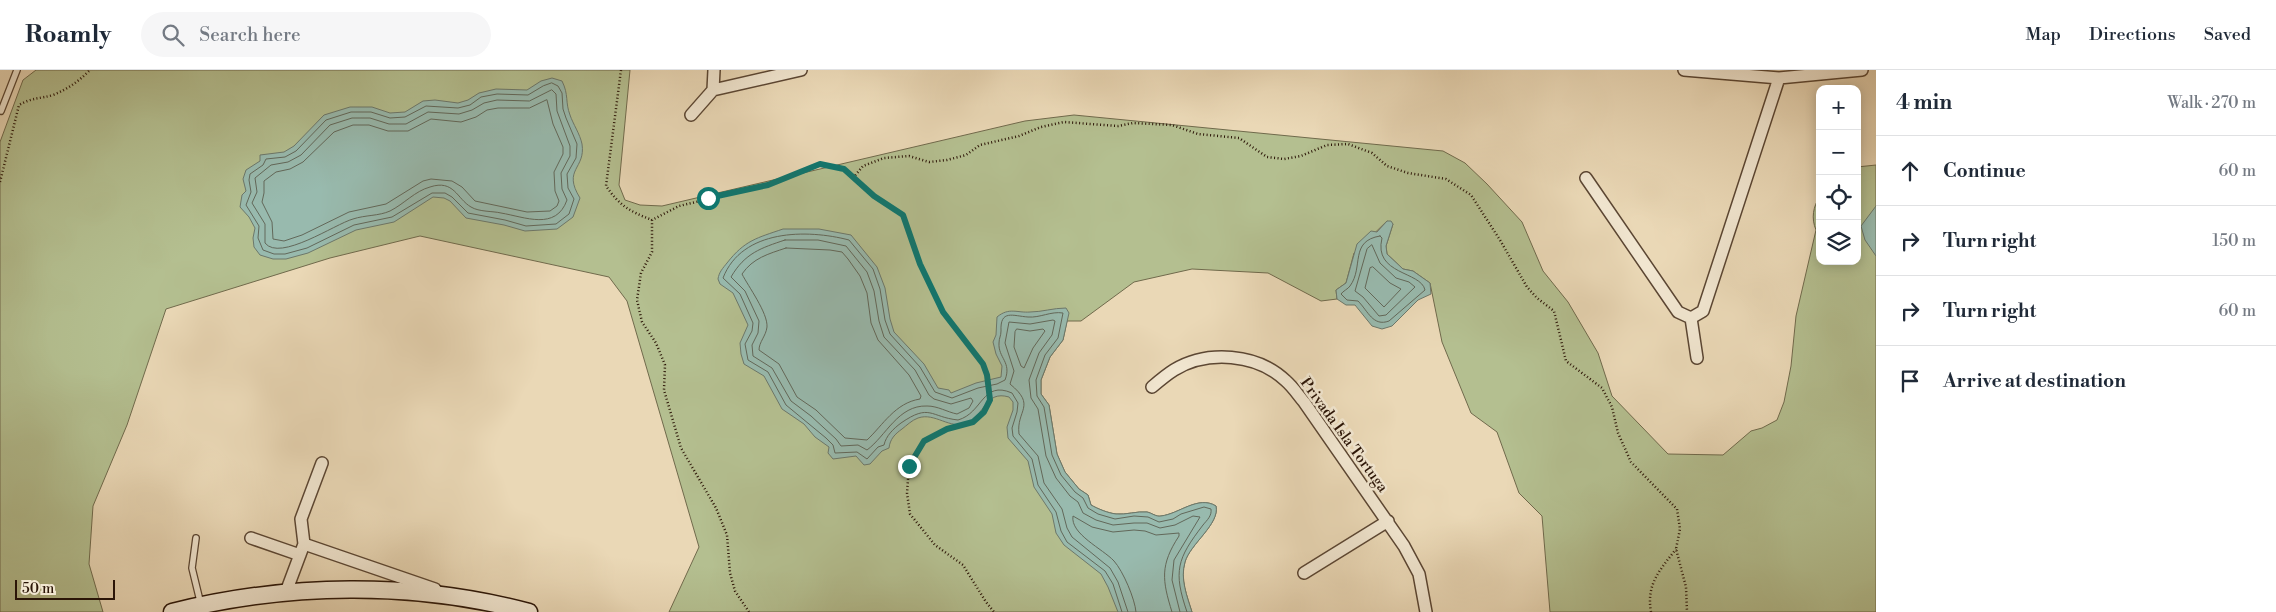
<!DOCTYPE html>
<html lang="en">
<head>
<meta charset="utf-8">
<style>
	:root { --surface:#fff; --page:#f6f6f7; --text:#1f2937; --muted:#747a83; --line:#e0e1e3 }
	body { margin:0; font-family:"Libre Bodoni",serif; background:var(--page); color:var(--text) }
	.controls { position:absolute; right:15px; top:15px; display:grid; overflow:hidden; border-radius:10px; box-shadow:0 2px 12px #0003 }
	.controls button { width:45px; height:45px; display:grid; place-items:center; padding:0; border:0; border-bottom:1px solid var(--line); background:var(--surface); color:var(--text); font:25px sans-serif }
	.scale { position:absolute; left:15px; bottom:12px; width:100px; box-sizing:border-box; padding-left:5px; border:2px solid #2b1507; border-top:0; font-size:14px; line-height:18px; white-space:nowrap; color:#2b1507; -webkit-text-stroke:4px #f1e6d0; paint-order:stroke }
	.stop { position:absolute; width:15px; height:15px; margin:-11px; border:4px solid #0f766e; border-radius:50%; background:#fff }
	.stop.end { background:#0f766e; border-color:#fff; box-shadow:0 1px 5px #0008 }
	.list { margin:0; padding:0; list-style:none }
	h2 { display:flex; justify-content:space-between; align-items:center; height:65px; margin:0; padding:0 20px; font-size:21px }
	h2 small { font-size:16px; font-weight:400; color:var(--muted) }
	.list li { display:grid; grid-template-columns:32px 1fr auto; gap:15px; align-items:center; box-sizing:border-box; height:70px; padding:0 20px; border-top:1px solid var(--line) }
	.list b { display:block; font-size:19px; white-space:nowrap }
	.list em { font-size:16px; font-style:normal; color:var(--muted) }
	.icon { flex:none; width:28px; height:28px; fill:none; stroke:currentColor; stroke-width:2; stroke-linecap:round; stroke-linejoin:round }
	.map { position:relative; flex:none; width:1876px; height:542px; overflow:hidden }
	header { display:flex; align-items:center; gap:30px; box-sizing:border-box; height:70px; padding:0 25px; background:var(--surface); border-bottom:1px solid var(--line) }
	header strong { font-size:24px }
	nav { display:flex; gap:28px; margin-inline-start:auto; font-size:18px }
	.search { width:350px; height:45px; background:var(--page); display:flex; align-items:center; gap:12px; box-sizing:border-box; padding:0 18px; border-radius:28px; color:var(--muted); font-size:19px }
	main { display:flex }
	aside { flex:1; background:var(--surface) }
	.map>svg:first-child { display:block }
	.green { fill:#b4bf90; stroke:#706a4c }
	.water { fill:#98baae; stroke:#6c786b }
	.lines { fill:none; stroke-linecap:round; stroke-linejoin:round }
	.shore { stroke:#62685a; stroke-width:1 }
	.lane-casing { stroke:#5b4633; stroke-width:8 }
	.street-casing { stroke:#5b4633; stroke-width:14 }
	.secondary-casing { stroke:#2b1507; stroke-width:19 }
	.path { stroke:#2b1507; stroke-width:2.5; stroke-dasharray:1 2.5; stroke-linecap:butt }
	.lane { stroke:#f1e6d0; stroke-width:5.5 }
	.street { stroke:#f1e6d0; stroke-width:11 }
	.secondary { stroke:#f1e6d0; stroke-width:16 }
	.route { stroke:#0f766e; stroke-width:6 }
	.labels { text-anchor:middle; dominant-baseline:central; stroke-width:5; stroke-linejoin:round; paint-order:stroke }
	.street-label { font-size:15px; fill:#2b1507; stroke:#f1e6d0 }
</style>
</head>
<body>
<header>
<strong>Roamly</strong>
<div class="search"><svg class="icon" aria-label="search" viewBox="0 0 24 24"><circle cx="10" cy="10" r="6"/><path d="M15 15l6 6"/></svg>Search here</div>
<nav><a>Map</a><a>Directions</a><a>Saved</a></nav>
</header>
<main>
<div class="map">
<svg width="1876" height="542" viewBox="0 0 1876 542">
	<rect width="100%" height="100%" fill="#ead8b6"/>
	<filter id="stains"><feTurbulence type="fractalNoise" baseFrequency=".004" numOctaves="4"/><feColorMatrix values="0 0 0 0 .2 0 0 0 0 .09 0 0 0 0 .02 0 0 0 .5 -.17"/></filter>
	<radialGradient id="worn" r=".72"><stop offset=".6" stop-color="#630" stop-opacity="0"/><stop offset="1" stop-color="#630" stop-opacity=".3"/></radialGradient>
	<path class="green" d="M36 0H630L619 115 625 130 640 135 662 136 1025 51 1074 45 1443 81 1465 93 1487 114 1522 152 1543 201 1568 232 1598 283 1612 326 1668 384 1723 385 1751 361 1762 358 1777 350 1784 332 1791 296 1796 246 1816 160C1811 148 1813 137 1820 126V191H1857V97L1876 95V542H1550L1542 446 1519 423 1497 362 1471 343 1442 272 1430 213 1413 201 1403 199 1387 184 1386 176 1393 154 1387 151 1354 183 1346 213 1336 220 1337 229 1321 231 1268 203 1192 199 1134 212 1081 251H1067L1063 270 1050 287 1041 310V324L1049 335 1057 384 1065 402 1079 419 1088 425 1091 435C1098 439 1108 443 1116 444 1126 445 1137 441 1147 442 1152 443 1156 447 1161 446 1179 444 1198 425 1216 436 1220 454 1190 474 1185 492 1180 509 1187 526 1192 542H669L699 477 627 231 609 207 420 166 330 188 166 239 127 355 93 436 89 494 103 542H0V72L23 10Z"/>
	<path class="water" d="M552 8 562 11C569 25 565 32 570 45 573 54 580 64 582 74 586 99 562 99 580 128L573 147 557 159 525 161 504 155 466 148 450 131 444 128 433 127 394 152 356 160 308 183 286 189H273L260 185 254 177 253 168 255 158 249 147 240 137 242 125 246 121 243 109 246 100 260 91V85L284 82 294 76 324 45 350 37H372L390 43 405 42 423 31 435 30 458 33 468 30 479 23 496 19 527 20 541 11Z
		M1876 136V186L1865 170 1861 156Z
		M1387 151H1391L1393 154 1386 176 1387 184 1403 199 1413 201 1430 213 1431 224 1418 230 1392 256 1382 259 1372 256 1355 235H1346L1337 229 1336 220 1346 213 1357 174 1371 161 1377 162Z
		M783 159H819L851 165 877 197 885 218 890 249 894 262 924 294 938 318 949 320 951 323 976 313 1001 307 1002 296 996 284 993 272 996 265 997 247C1009 237 1017 243 1030 242 1042 242 1053 238 1066 238L1069 243 1063 270 1050 287 1041 310V324L1049 335 1057 384 1065 402 1079 419 1088 425 1091 435C1098 439 1108 443 1116 444 1126 445 1137 441 1147 442 1152 443 1156 447 1161 446 1179 444 1198 425 1216 436 1220 454 1190 474 1185 492 1180 509 1187 526 1192 542H1118L1108 517 1101 504 1064 475 1056 463 1052 444 1034 417 1028 391 1008 368 1007 357 1013 340V332L1009 327C985 320 985 345 967 353 950 360 935 342 918 348 912 350 906 356 902 359 895 364 890 369 889 378L882 381 870 394 864 395 856 386 833 389 828 383 829 377 815 367 804 354 782 339 764 306 744 294 741 284 740 273 748 255 733 223 720 214 718 209C719 202 723 198 727 193 745 170 757 168 783 159Z"/>
	<g class="lines">
		<path class="shore" d="M552 13 558 16 562 23 563 39 566 48 577 74 576 88 567 104 568 118 574 129 569 144 556 154 526 156 505 150 468 143 452 127 445 123H432L392 147 354 155 307 178 285 184H274L263 180 258 168 259 156 246 135 251 122 249 110 250 104 263 95 266 89 285 87 296 81 326 50 351 42H371L390 48 405 47 426 36 458 38 470 35 481 27 497 24 528 25 543 16Z
			M552 20 556 24 557 41 570 76V86L561 103 562 119 567 130C556 161 525 147 501 143 493 141 479 142 471 137 457 129 454 109 430 117 415 121 404 134 390 141 379 146 365 145 353 149 335 154 280 192 265 173V154L252 133 257 122 255 108 271 95 288 92 301 85 330 55 352 48H370L389 54H406L428 42 459 44 472 40 484 33 497 30 529 31Z
			M547 30 553 54 563 77V84L554 102 555 121 559 131 557 136 550 141 527 142 475 131 462 117 452 111 431 109 423 111 386 134 349 142 302 165 284 171 273 169 272 152 262 132 264 123V111L276 102 290 99 303 92 334 62 353 55H369L388 61H408L431 49 461 52 476 47 487 40 498 38H529Z
			M1380 166 1382 168C1373 205 1421 201 1425 220L1389 251C1373 257 1368 241 1358 231L1347 230 1341 224C1343 221 1348 219 1350 216 1364 197 1349 171 1380 166Z
			M785 170H818L846 176 867 202 874 221 879 251 884 267 915 300 929 325 934 329 951 334 971 328 973 331 969 338 957 344C947 342 938 336 927 336 898 335 886 366 867 380L858 375 841 376 836 369 811 346 791 331 772 298 753 286 752 275 758 263 759 251 745 221 731 207C745 183 761 178 785 170Z
			M1372 175 1380 193 1396 208 1409 212 1415 217 1386 245 1379 246 1363 227 1355 221 1367 179Z
			M786 178 830 180 842 182 848 189 860 206 867 223 871 253 878 270 909 305 921 326 920 329C895 333 883 355 867 370L845 368 816 340 797 327 779 294 759 280C759 272 766 266 767 257 768 243 748 216 742 204 753 188 768 184 786 178Z
			M1373 197 1390 213 1401 219 1384 237 1365 218 1370 198Z
			M1017 259 1030 261 1043 259 1045 261 1033 278 1024 298 1021 296 1014 277 1015 262Z
			M1122 542 1113 514 1105 501 1067 472 1061 461 1056 442 1038 415 1032 389 1013 366 1012 358 1017 342 1018 333 1012 323C982 310 983 343 958 350 930 347 930 333 901 353 893 359 886 366 884 375L878 377 867 389 857 382 835 383 833 375 826 368 786 335 768 302 748 290 745 274 752 261 753 253 740 224 723 208C742 159 807 159 849 170L873 199 880 219 885 250 890 264 920 297 935 322 952 328 978 318 997 314 1005 310C1012 292 998 288 999 273 999 268 1001 266 1001 261 1000 239 1013 246 1028 247 1040 248 1051 241 1063 243L1058 268 1045 285 1036 310 1037 326 1044 337 1052 385 1061 405 1075 422 1083 428 1088 438 1098 444 1115 449 1134 446 1148 447 1159 452 1173 449 1181 444 1204 437 1211 439C1212 446 1207 450 1203 455 1177 489 1173 501 1187 542
			M1128 542 1118 512 1110 498 1072 467 1067 458 1062 439 1044 413 1038 386 1019 364C1016 340 1037 336 1010 314L1014 301 1005 273 1009 252 1030 254 1053 250 1055 251 1052 265 1039 283 1029 310 1031 328 1038 339 1046 386 1056 408 1070 426 1078 432 1083 443 1096 450 1113 455 1134 453H1147L1160 458 1175 455 1193 446 1200 447 1174 490 1172 510 1180 542
			M1136 542C1135 529 1123 501 1114 491 1103 479 1070 464 1073 446L1092 457 1113 462 1134 460 1145 461 1156 465 1179 463V466C1160 495 1162 510 1172 542"/>
		<g class="lane-casing">
			<path id="lane" d="M1 41 17 0
				M196 468 192 498 201 535"/>
		</g>
		<g class="street-casing">
			<path id="street" d="M1684 0 1779 8 1862 0
				M713 20 714 0
				M691 45 713 20 801 0
				M1586 108 1678 242 1691 248
				M1691 248 1703 241 1779 8
				M1691 248 1697 288
				M1152 317C1159 311 1166 305 1174 300 1207 280 1257 283 1286 311 1293 317 1298 325 1304 332L1404 476 1419 504 1426 542
				M251 468 300 485
				M304 474 435 519
				M1304 503 1388 451
				M286 522 304 474 301 449 322 393"/>
		</g>
		<g class="secondary-casing">
			<path id="secondary" d="M172 542C288 513 413 511 529 542"/>
		</g>
		<path class="path" d="M621 0 606 116C620 136 629 141 652 150
			M853 108 863 96 884 88 909 86 929 92 947 90 966 85 980 75 1019 66 1041 57 1064 52 1118 56 1133 53 1172 55 1198 64 1239 68 1267 87 1284 89 1301 86 1327 75 1348 74 1372 83 1387 96 1408 103 1446 109 1471 125 1500 170 1527 217 1537 228 1554 241 1566 291 1602 318 1612 337 1618 363 1631 392 1677 439 1680 459 1676 479 1686 517 1687 542
			M0 112 19 35C33 27 40 29 53 25 68 19 79 11 90 0
			M749 542 735 521 730 503 727 465 716 438 681 378 664 320 665 295 656 273 642 252 637 230 641 203 652 182V150L679 136 768 115 819 94 844 99 874 126 903 145 920 194 943 242 983 294 987 305 990 330 984 342 973 352 947 359 924 371 909 396 907 423 910 444 935 475 963 495 986 532 994 542
			M1651 542C1646 514 1660 500 1676 479"/>
		<use href="#lane" class="lane"/>
		<use href="#street" class="street"/>
		<use href="#secondary" class="secondary"/>
	</g>
	<g class="lines">
		<path class="route" d="M708 128 768 115 820 94 844 99 874 126 903 145 920 194 943 242 983 294 987 305 990 330 984 342 973 352 947 359 924 371 909 396"/>
	</g>
	<g class="labels">
		<g class="street-label">
			<text transform="translate(1344 365) rotate(54)">Privada Isla Tortuga</text>
		</g>
	</g>
	<rect width="100%" height="100%" filter="url(#stains)"/>
	<rect width="100%" height="100%" fill="url(#worn)"/>
</svg>
<div class="controls">
<button>+</button>
<button>−</button>
<button><svg class="icon" aria-label="locate" viewBox="0 0 24 24"><circle cx="12" cy="12" r="6"/><path d="M12 2v4M12 18v4M2 12h4M18 12h4"/></svg></button>
<button><svg class="icon" aria-label="layers" viewBox="0 0 24 24"><path d="M12 4l9 5-9 5-9-5zM3 14l9 5 9-5"/></svg></button>
</div>
<div class="scale">50 m</div>
<div class="stop" style="left:708px;top:128px"></div>
<div class="stop end" style="left:909px;top:396px"></div>
</div>
<aside>
<h2>4 min<small>Walk · 270 m</small></h2>
<ul class="list">
<li><svg class="icon" aria-label="ahead" viewBox="0 0 24 24"><path d="M12 20V5M6 11l6-6 6 6"/></svg><div><b>Continue</b></div><em>60 m</em></li>
<li><svg class="icon" aria-label="right" viewBox="0 0 24 24"><path d="M7 20v-9h11M14 6l5 5-5 5"/></svg><div><b>Turn right</b></div><em>150 m</em></li>
<li><svg class="icon" aria-label="right" viewBox="0 0 24 24"><path d="M7 20v-9h11M14 6l5 5-5 5"/></svg><div><b>Turn right</b></div><em>60 m</em></li>
<li><svg class="icon" aria-label="arrive" viewBox="0 0 24 24"><path d="M6 21V4h12l-3 4 3 4H6"/></svg><div><b>Arrive at destination</b></div></li>
</ul>
</aside>
</main>
</body>
</html>
